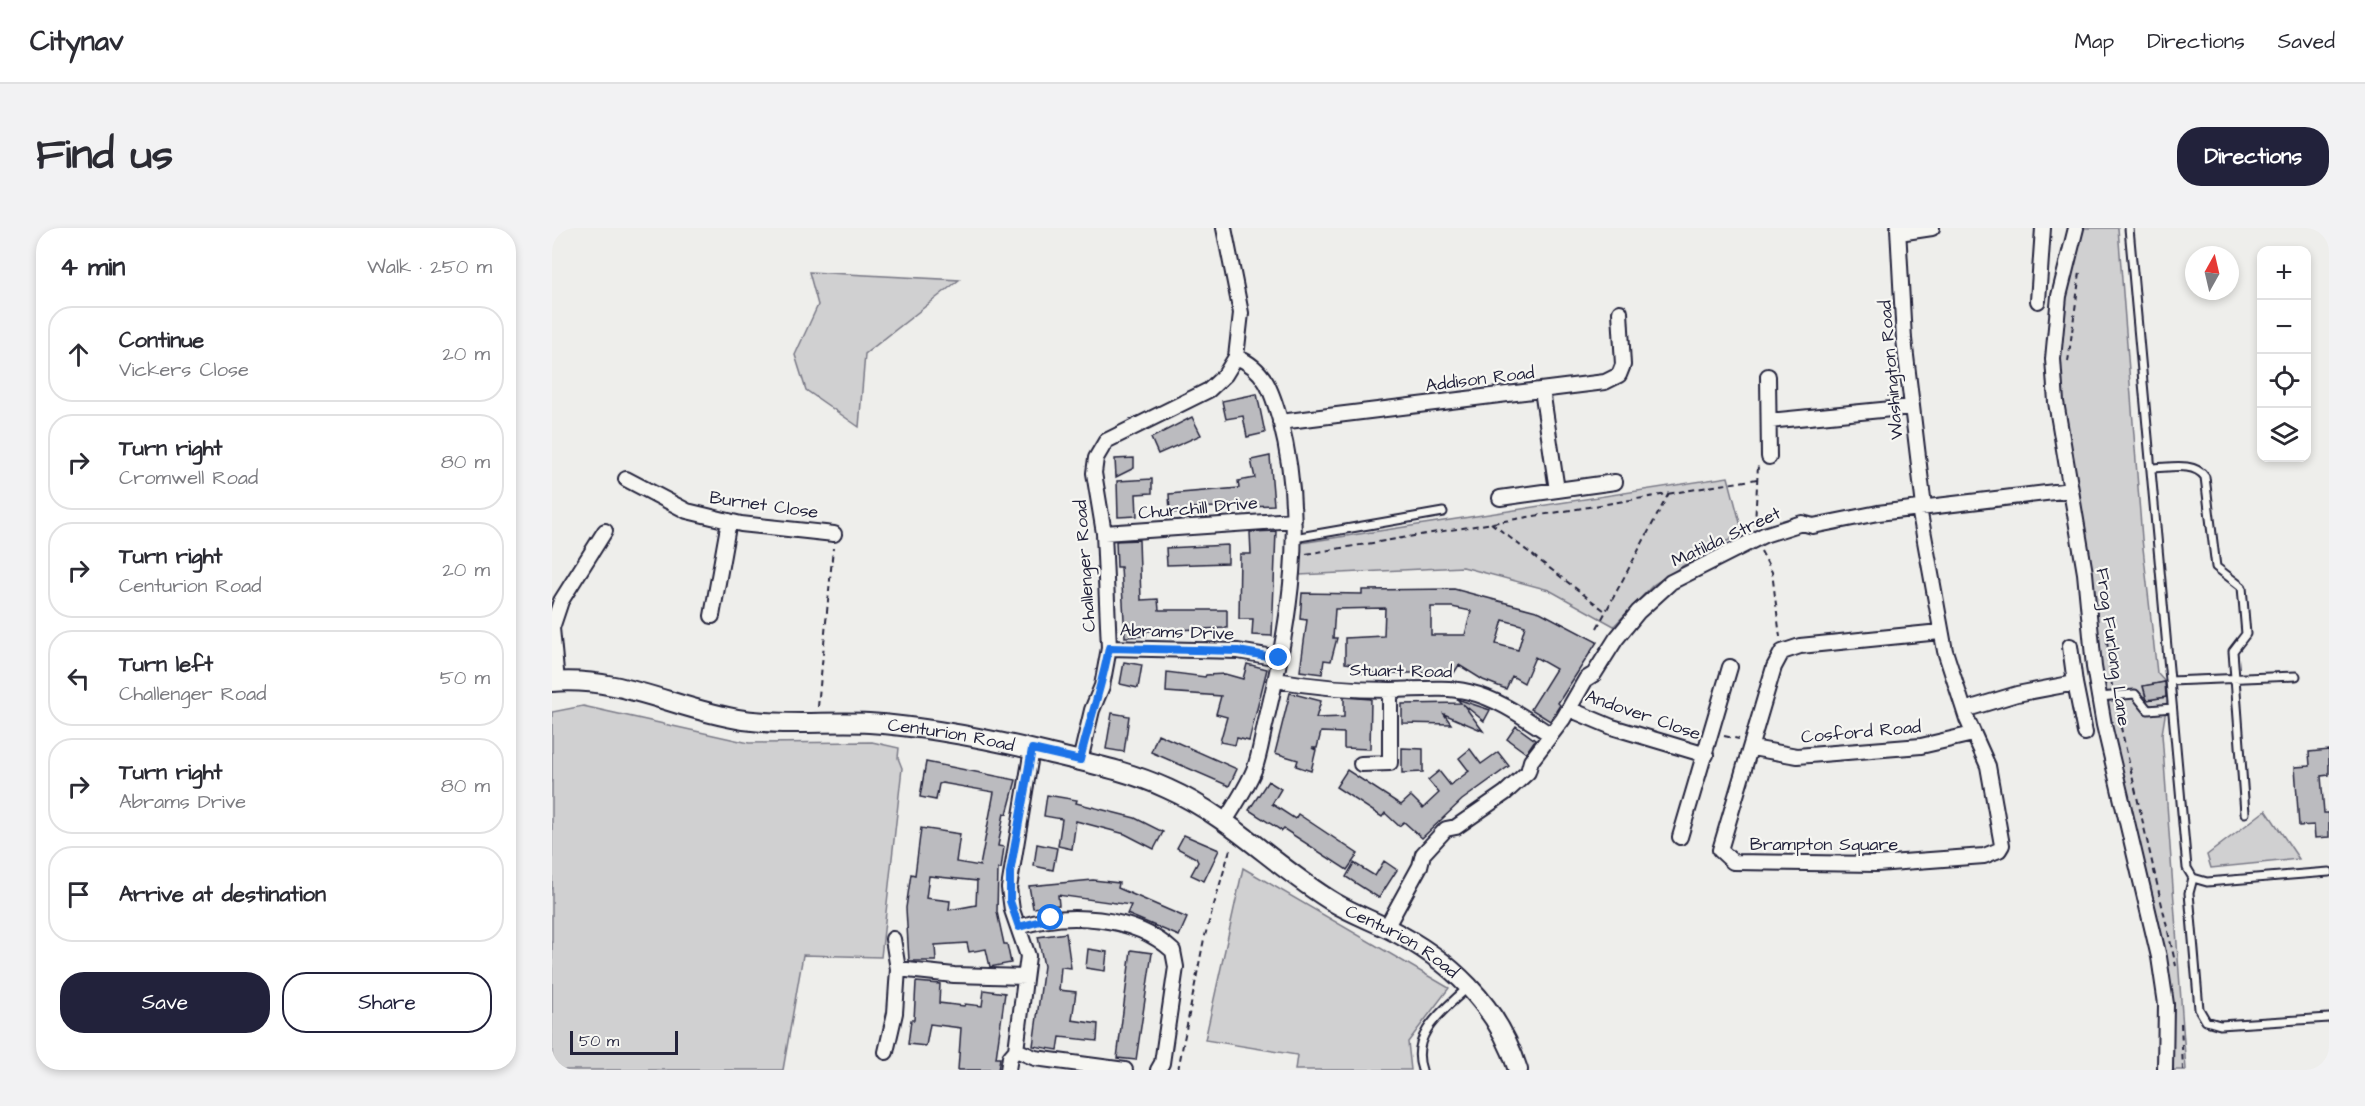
<!DOCTYPE html>
<html lang="en">
<head>
<meta charset="utf-8">
<style>
	:root { --surface:#fff; --page:#f2f2f3; --text:#2b2b33; --muted:#7c7c81; --line:#e1e1e2; --accent:#22223b }
	body { margin:0; font-family:"Architects Daughter",sans-serif; background:var(--page); color:var(--text) }
	.controls { position:absolute; right:18px; top:18px; display:grid; overflow:hidden; border-radius:12px; box-shadow:0 3px 9px #0003 }
	.controls button { width:54px; height:54px; display:grid; place-items:center; padding:0; border:0; border-bottom:2px solid var(--line); background:var(--surface); color:var(--text); font:30px sans-serif }
	.compass { position:absolute; left:1633px; top:18px; width:54px; height:54px; border-radius:50%; background:var(--surface); box-shadow:0 3px 9px #0003; rotate:8deg }
	.scale { position:absolute; left:18px; bottom:15px; width:108px; box-sizing:border-box; padding-left:6px; border:3px solid #22223b; border-top:0; font-size:16px; line-height:21px; white-space:nowrap; color:#22223b; -webkit-text-stroke:4px #f6f6f2; paint-order:stroke }
	.stop { position:absolute; width:18px; height:18px; margin:-14px; border:4px solid #1a73e8; border-radius:50%; background:#fff }
	.stop.end { background:#1a73e8; border-color:#fff; box-shadow:0 2px 6px #0008 }
	.list { margin:0; padding:0; list-style:none }
	h2 { display:flex; justify-content:space-between; align-items:center; height:78px; margin:0; padding:0 24px; font-size:26px }
	h2 small { font-size:20px; font-weight:400; color:var(--muted) }
	.list li { display:grid; grid-template-columns:39px 1fr auto; gap:18px; align-items:center; box-sizing:border-box; height:96px; margin:0 12px 12px; padding:0 12px; border:2px solid var(--line); border-radius:24px }
	.list b { display:block; font-size:22px; white-space:nowrap }
	.list p { margin:0; font-size:20px; white-space:nowrap; color:var(--muted) }
	.list em { font-size:20px; font-style:normal; color:var(--muted) }
	.actions { display:flex; gap:12px; padding:18px 24px }
	.actions a { flex:1; padding:14px 0; border:2px solid var(--accent); border-radius:24px; text-align:center; font-size:21px; color:var(--accent) }
	.actions .main { background:var(--accent); color:#fff }
	.icon { flex:none; width:33px; height:33px; fill:none; stroke:currentColor; stroke-width:2; stroke-linecap:round; stroke-linejoin:round }
	.map { position:relative; flex:none; width:1777px; height:842px; overflow:hidden; border-radius:24px }
	header { display:flex; align-items:center; gap:36px; box-sizing:border-box; height:84px; padding:0 30px; background:var(--surface); border-bottom:2px solid var(--line) }
	header strong { font-size:28px }
	nav { display:flex; gap:33px; margin-inline-start:auto; font-size:21px }
	.intro { display:flex; align-items:center; justify-content:space-between; box-sizing:border-box; height:144px; padding:0 36px }
	h1 { margin:0; font-size:42px }
	.button { padding:15px 27px; border-radius:24px; background:var(--accent); color:#fff; font-size:21px; font-weight:700 }
	main { display:flex; gap:36px; padding:0 36px }
	aside { flex:1; background:var(--surface); border-radius:24px; box-shadow:0 3px 9px #0003 }
	.map>svg:first-child { display:block }
	.green { fill:#d0d0d1; stroke:#797986; stroke-width:1.5 }
	.building { fill:#bbbbbf; stroke:#22223b; stroke-width:1.5; fill-rule:evenodd }
	.lines { fill:none; stroke-linecap:round; stroke-linejoin:round }
	.lane-casing { stroke:#22223b; stroke-width:11 }
	.street-casing { stroke:#22223b; stroke-width:18 }
	.secondary-casing { stroke:#22223b; stroke-width:22 }
	.path { stroke:#22223b; stroke-width:2; stroke-dasharray:6 4.5; stroke-linecap:butt }
	.lane { stroke:#f6f6f2; stroke-width:7 }
	.street { stroke:#f6f6f2; stroke-width:14 }
	.secondary { stroke:#f6f6f2; stroke-width:18 }
	.route { stroke:#1a73e8; stroke-width:8 }
	.labels { text-anchor:middle; dominant-baseline:central; stroke-width:4.5; stroke-linejoin:round; paint-order:stroke }
	.street-label { font-size:18px; fill:#22223b; stroke:#f6f6f2 }
</style>
</head>
<body>
<header>
<strong>Citynav</strong>
<nav><a>Map</a><a>Directions</a><a>Saved</a></nav>
</header>
<div class="intro"><h1>Find us</h1><a class="button">Directions</a></div>
<main>
<aside>
<h2>4 min<small>Walk · 250 m</small></h2>
<ul class="list">
<li><svg class="icon" aria-label="ahead" viewBox="0 0 24 24"><path d="M12 20V5M6 11l6-6 6 6"/></svg><div><b>Continue</b><p>Vickers Close</p></div><em>20 m</em></li>
<li><svg class="icon" aria-label="right" viewBox="0 0 24 24"><path d="M7 20v-9h11M14 6l5 5-5 5"/></svg><div><b>Turn right</b><p>Cromwell Road</p></div><em>80 m</em></li>
<li><svg class="icon" aria-label="right" viewBox="0 0 24 24"><path d="M7 20v-9h11M14 6l5 5-5 5"/></svg><div><b>Turn right</b><p>Centurion Road</p></div><em>20 m</em></li>
<li><svg class="icon" aria-label="left" viewBox="0 0 24 24"><path d="M17 20v-9H6M10 6l-5 5 5 5"/></svg><div><b>Turn left</b><p>Challenger Road</p></div><em>50 m</em></li>
<li><svg class="icon" aria-label="right" viewBox="0 0 24 24"><path d="M7 20v-9h11M14 6l5 5-5 5"/></svg><div><b>Turn right</b><p>Abrams Drive</p></div><em>80 m</em></li>
<li><svg class="icon" aria-label="arrive" viewBox="0 0 24 24"><path d="M6 21V4h12l-3 4 3 4H6"/></svg><div><b>Arrive at destination</b></div></li>
</ul>
<div class="actions"><a class="main">Save</a><a>Share</a></div>
</aside>
<div class="map">
<svg width="1777" height="842" viewBox="0 0 1777 842">
	<rect width="100%" height="100%" fill="#eeeeeb"/>
	<filter id="ink" filterUnits="userSpaceOnUse"><feTurbulence type="fractalNoise" baseFrequency=".0167" numOctaves="2"/><feDisplacementMap in="SourceGraphic" scale="12" xChannelSelector="R" yChannelSelector="G"/><feConvolveMatrix kernelMatrix="1 2 1 2 8 2 1 2 1" color-interpolation-filters="sRGB"/></filter>
	<g filter="url(#ink)">
		<path class="green" d="M1524 0H1566L1590 311 1605 445 1613 454 1591 458 1594 472 1616 469 1610 506 1634 842H1613L1614 776 1552 497 1504 174 1507 68Z
			M257 44 407 52 313 126 307 199 254 162 243 127 266 77Z
			M1176 249 1191 306 1157 321 1101 357 1062 398 997 362 911 339 747 347 749 315Z
			M31 478 197 515 320 514 347 520 346 530 350 540 329 729 251 727 231 842H0V484Z
			M1714 582 1747 631 1659 640 1655 627Z
			M691 640 897 760 856 814 859 842H743L745 827 653 812Z"/>
		<path class="building" d="M705 166 713 205 695 209 691 188 674 191 670 173Z
			M640 189 649 207 606 226 599 210Z
			M718 228 722 277 640 280 641 283 618 285 617 266 687 260 686 253 703 250 699 232Z
			M582 230V240L564 249 563 231Z
			M600 251V265L584 266 585 288 566 289 565 253Z
			M724 303 720 408 700 407 701 391H687L688 326H699L698 304Z
			M587 312 589 372 606 371 607 382H675V400L594 403V408L573 409 569 339H565L564 313Z
			M676 317V335L615 337 614 320Z
			M902 361 988 384 1045 414 1006 475 1008 477 998 493 979 481 1004 441 983 429 972 455 960 448 954 461 931 452 907 437 902 445H802V436L793 435V410L832 408 833 380 783 381 781 410H785L779 433 772 432 770 446 748 443 755 392 748 391 750 365 810 366V362ZM879 379H900L919 383 913 407H879ZM951 392 973 398 966 422 944 416Z
			M572 434 590 437 586 460 568 456Z
			M695 436 715 441 697 513 685 510 683 517 668 514 675 489 664 486 669 468 614 464 615 444 653 449 654 447 673 446 691 451Z
			M1613 454 1614 469 1595 472 1591 458Z
			M738 465 769 473 764 490 792 489V469L819 471 818 521 792 520V505L769 504 765 520H760L764 522 759 543 744 538 746 532 723 525Z
			M905 471 938 482 932 493 911 476 931 503 892 486 899 496 850 495V476L909 475Z
			M560 485 577 488 572 524 554 521Z
			M964 498 983 512 974 525 955 511Z
			M606 506 685 541 677 558 599 524Z
			M850 520 871 521V544L850 545Z
			M918 521 929 536 946 524 957 538 910 572 870 610 852 594 847 598 833 585 830 589 784 559 795 542 849 577 859 568 871 580 887 565 876 552 887 543 898 557 908 550 917 543 907 530Z
			M1777 522V547L1769 548 1772 585H1777V609L1763 610 1762 597 1747 598 1743 539 1758 538 1757 524Z
			M374 534 464 552 455 586 452 585 446 618 452 619 449 641H446L445 684 452 716H455L459 735 438 739 434 721 417 724 415 715 383 717 384 733H357L354 680 359 646 363 647 369 600 408 606 404 634 428 638 442 564 390 555 387 556 384 572 368 569ZM377 648 425 653 424 677 397 682 398 673 374 670Z
			M716 553 729 561 720 576 743 591 746 586 806 626 795 642 732 601 730 603 697 582Z
			M495 567 525 572 524 575 583 590 611 604 602 621 573 606 524 593 520 621 506 618 510 591 492 588Z
			M632 607 667 622 652 653 639 647 646 634 644 630 625 620Z
			M485 616 505 620 501 642 482 638Z
			M832 633 845 642 827 670 794 649 802 635 823 648Z
			M541 652 567 655 566 660 635 690 627 708 575 686 579 677 506 667 507 677 481 680 477 658Z
			M514 705 519 740 509 739 507 762 524 764 520 792 546 796 545 813 508 809 506 822 481 818 492 738 486 709Z
			M536 721 555 724 553 743 534 740Z
			M579 722 600 725 584 832 565 830Z
			M364 754 388 756 387 775 412 778 413 776 430 778 432 762 453 765 444 830H448L446 842H406L409 800 378 796 374 818 356 816 359 792H362Z"/>
		<g class="lines">
			<g class="lane-casing">
				<path id="lane" d="M1577 0 1635 640 1641 650 1637 665 1647 781 1654 793 1668 797 1777 790
					M1599 240C1616 240 1642 233 1653 249L1664 339 1690 359 1694 406 1681 423 1693 585
					M742 310 891 284
					M1618 453 1744 448
					M1547 469 1583 466 1596 482 1620 480
					M1641 650 1655 654 1777 644
					M870 842C857 805 894 781 916 759"/>
			</g>
			<g class="street-casing">
				<path id="street" d="M1346 0 1352 111 1372 279
					M1524 0 1507 68 1501 131 1504 174 1533 345 1542 439 1552 497 1607 729 1614 776 1613 842
					M1347 5 1380 0
					M1486 73 1491 0
					M1216 148 1217 229
					M990 162 1005 262
					M1217 193 1360 179
					M728 194 1053 154 1067 147 1071 137 1068 84
					M74 251 135 283 189 296 282 306
					M948 270 1063 254
					M1367 280 1393 423 1415 491 1436 538 1450 617 1447 622 1432 628 1324 636 1181 634 1168 622 1222 439 1230 424 1248 418 1388 404
					M552 305 742 292
					M160 388 177 293
					M0 400 9 373 53 303
					M0 400 5 454
					M1518 418 1523 455
					M557 420 686 423 727 430
					M724 452C762 459 800 462 839 462 865 462 891 458 917 464 947 471 974 491 999 507
					M1017 481 1060 499 1154 527
					M1412 482 1465 466 1523 455 1533 505
					M1200 520 1245 528 1369 518 1421 506
					M528 533 540 482 550 458 557 420 552 305 542 245 544 230 554 213 657 162 673 147 684 129 689 85 672 0
					M809 536 838 535V462
					M673 593C683 577 695 559 702 542 708 527 710 509 714 493 738 394 755 293 728 192 720 164 713 140 684 129
					M1128 609 1178 439
					M467 699C514 683 582 687 621 723L624 739 610 835 606 842
					M834 700 868 638 871 626 894 601 904 599 953 565 976 544 979 533 1011 491 1034 451 1042 446 1064 411 1086 384 1119 354 1212 307 1250 295 1261 298 1326 285 1519 262
					M346 741 402 747 473 749
					M464 822 483 830 573 842
					M334 824 343 785 346 741 341 711
					M456 842 458 829 464 822 476 728 460 682 457 660 480 521"/>
			</g>
			<g class="secondary-casing">
				<g id="secondary">
					<path id="s1" d="M0 454C71 448 124 482 192 492 234 498 276 493 317 495 378 499 437 511 495 525 536 535 577 543 616 561 679 589 724 640 783 675 800 685 819 692 837 701 897 731 946 777 966 842"/>
				</g>
			</g>
			<path class="path" d="M1516 134 1528 44
				M939 295 1053 383
				M1203 297 1206 237
				M1209 323 1220 344 1228 409
				M754 326 1205 251
				M1045 400 1117 265
				M1555 413 1560 458
				M1564 478 1624 738
				M266 479 281 320
				M1172 508 1187 511
				M1629 795 1631 842
				M626 842 652 711 679 618"/>
			<use href="#lane" class="lane"/>
			<use href="#street" class="street"/>
			<use href="#secondary" class="secondary"/>
		</g>
	</g>
	<g class="lines" filter="url(#ink)">
		<path class="route" d="M499 690 467 699 458 673V645L480 521 528 532C537 494 550 458 557 420L686 423 727 430"/>
	</g>
	<g class="labels">
		<g class="street-label">
			<text transform="translate(1339 142) rotate(-95)">Washington Road</text>
			<text transform="translate(928 151) rotate(-7)">Addison Road</text>
			<text transform="translate(212 277) rotate(8)">Burnet Close</text>
			<text transform="translate(646 280) rotate(-5)">Churchill Drive</text>
			<text transform="translate(1174 309) rotate(-25)">Matilda Street</text>
			<text transform="translate(533 338) rotate(-94)">Challenger Road</text>
			<text transform="translate(625 404) rotate(2)">Abrams Drive</text>
			<text transform="translate(1561 419) rotate(82)">Frog Furlong Lane</text>
			<text transform="translate(849 443) rotate(1)">Stuart Road</text>
			<text transform="translate(1091 487) rotate(19)">Andover Close</text>
			<text transform="translate(1309 504) rotate(-5)">Cosford Road</text>
			<text stroke="none"><textPath href="#s1" startOffset="405">Centurion Road</textPath></text>
			<text x="1272" y="616">Brampton Square</text>
			<text stroke="none"><textPath href="#s1" startOffset="909">Centurion Road</textPath></text>
		</g>
	</g>
</svg>
<div class="controls">
<button>+</button>
<button>−</button>
<button><svg class="icon" aria-label="locate" viewBox="0 0 24 24"><circle cx="12" cy="12" r="6"/><path d="M12 2v4M12 18v4M2 12h4M18 12h4"/></svg></button>
<button><svg class="icon" aria-label="layers" viewBox="0 0 24 24"><path d="M12 4l9 5-9 5-9-5zM3 14l9 5 9-5"/></svg></button>
</div>
<svg class="compass" viewBox="-18 -18 36 36"><path d="M0-13l5 13h-10z" fill="#e53935"/><path d="M0 13l5-13h-10z" fill="#7c7c81"/></svg>
<div class="scale">50 m</div>
<div class="stop" style="left:499px;top:690px"></div>
<div class="stop end" style="left:727px;top:430px"></div>
</div>
</main>
</body>
</html>
